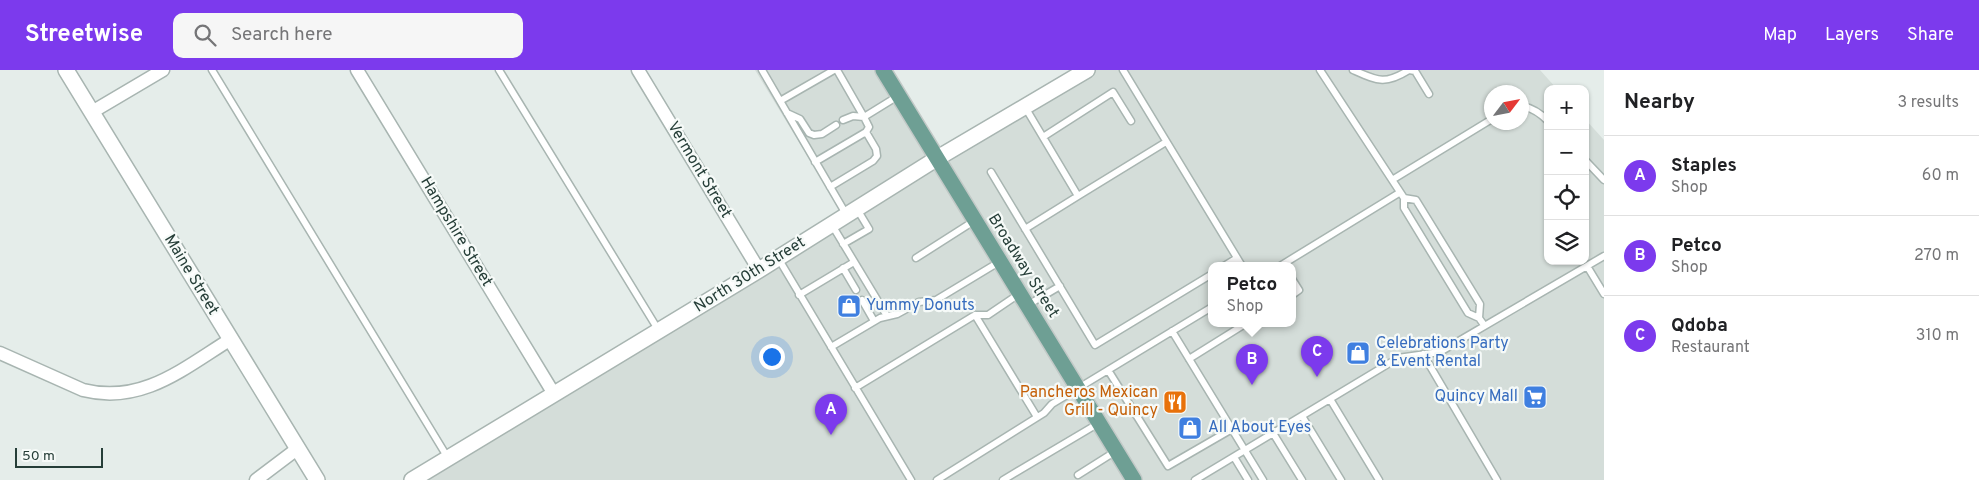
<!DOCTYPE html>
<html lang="en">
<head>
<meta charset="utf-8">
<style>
	:root { --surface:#fff; --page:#f6f6f6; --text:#202124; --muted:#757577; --line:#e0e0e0; --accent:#7c3aed }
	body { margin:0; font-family:Overpass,sans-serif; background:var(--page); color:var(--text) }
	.controls { position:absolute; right:15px; top:15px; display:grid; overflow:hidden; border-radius:10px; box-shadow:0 1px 4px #0004 }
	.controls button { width:45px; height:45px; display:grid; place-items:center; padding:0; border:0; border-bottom:1px solid var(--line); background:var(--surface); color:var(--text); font:25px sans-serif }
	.compass { position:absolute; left:1484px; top:15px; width:45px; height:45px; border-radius:50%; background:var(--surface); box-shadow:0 1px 4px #0004; rotate:58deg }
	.scale { position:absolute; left:15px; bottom:12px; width:88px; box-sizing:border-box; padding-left:5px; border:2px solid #263e38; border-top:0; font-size:14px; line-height:18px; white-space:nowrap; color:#263e38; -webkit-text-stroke:4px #f6faf8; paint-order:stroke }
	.you { position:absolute; left:771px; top:286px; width:18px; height:18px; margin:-12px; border:4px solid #fff; border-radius:50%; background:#1a73e8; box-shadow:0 0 0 8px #1a73e833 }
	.badge { display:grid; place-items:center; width:32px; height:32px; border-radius:50%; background:var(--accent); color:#fff; font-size:16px; font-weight:700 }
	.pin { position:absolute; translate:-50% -41px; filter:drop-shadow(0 1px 2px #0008) }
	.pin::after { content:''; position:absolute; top:26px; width:18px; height:15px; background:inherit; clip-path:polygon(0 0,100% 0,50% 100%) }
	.popup { position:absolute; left:1208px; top:192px; width:88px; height:65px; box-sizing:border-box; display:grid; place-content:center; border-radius:10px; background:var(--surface); filter:drop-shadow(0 1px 4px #0005); font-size:16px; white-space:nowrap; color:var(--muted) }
	.popup b { font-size:19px; color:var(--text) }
	.popup::after { content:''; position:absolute; left:50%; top:100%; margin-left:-10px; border:10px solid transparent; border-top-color:var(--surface) }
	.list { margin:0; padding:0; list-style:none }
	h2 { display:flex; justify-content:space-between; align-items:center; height:65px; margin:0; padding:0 20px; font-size:21px }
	h2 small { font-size:16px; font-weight:400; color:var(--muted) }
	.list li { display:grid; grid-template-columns:32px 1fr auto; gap:15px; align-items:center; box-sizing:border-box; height:80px; padding:0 20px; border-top:1px solid var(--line) }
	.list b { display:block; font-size:19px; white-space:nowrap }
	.list p { margin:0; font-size:16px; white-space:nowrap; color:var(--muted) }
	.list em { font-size:16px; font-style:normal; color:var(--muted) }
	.icon { flex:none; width:28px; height:28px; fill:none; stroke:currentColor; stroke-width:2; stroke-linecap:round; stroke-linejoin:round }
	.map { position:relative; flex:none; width:1604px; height:410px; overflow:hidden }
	header { display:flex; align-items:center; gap:30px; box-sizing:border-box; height:70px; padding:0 25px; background:var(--accent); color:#fff }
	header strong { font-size:24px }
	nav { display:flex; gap:28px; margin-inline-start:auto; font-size:18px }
	.search { width:350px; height:45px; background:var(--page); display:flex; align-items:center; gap:12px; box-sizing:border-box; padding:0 18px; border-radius:10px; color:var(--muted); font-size:19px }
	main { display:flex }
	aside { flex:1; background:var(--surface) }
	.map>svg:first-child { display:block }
	.built { fill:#d4ddd9; fill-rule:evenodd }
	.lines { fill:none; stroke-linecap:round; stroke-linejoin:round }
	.service-casing { stroke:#a8b5b1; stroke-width:9 }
	.minor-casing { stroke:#a8b5b1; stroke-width:15 }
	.tertiary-casing { stroke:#a8b5b1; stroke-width:18 }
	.primary-casing { stroke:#c2c9c7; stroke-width:18 }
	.service { stroke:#fff; stroke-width:6 }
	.minor { stroke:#fff; stroke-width:12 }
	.tertiary { stroke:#fff; stroke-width:15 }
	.primary { stroke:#6e9f94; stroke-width:15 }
	.labels { text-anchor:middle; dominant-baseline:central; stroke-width:4.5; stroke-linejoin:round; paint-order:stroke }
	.street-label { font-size:16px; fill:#263e38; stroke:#f6faf8 }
	.shop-label { font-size:16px; fill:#366cbe; stroke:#f6faf8; text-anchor:start }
	.food-label { font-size:16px; fill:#c56008; stroke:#f6faf8; text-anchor:end }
</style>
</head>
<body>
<header>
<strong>Streetwise</strong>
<div class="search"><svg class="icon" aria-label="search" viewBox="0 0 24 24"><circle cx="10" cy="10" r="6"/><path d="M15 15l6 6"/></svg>Search here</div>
<nav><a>Map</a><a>Layers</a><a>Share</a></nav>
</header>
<main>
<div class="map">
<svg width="1604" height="410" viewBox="0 0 1604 410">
	<rect width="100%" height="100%" fill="#e5edea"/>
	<path class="built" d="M755 0H883L936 88 1085 0H1540L1557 19H1548V191H1585V49L1604 70V410H412L844 146ZM1492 22H1522V52H1492ZM1212 196H1292V254H1212Z"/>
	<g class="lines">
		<g class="service-casing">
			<path id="service" d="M212 0 448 388
				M499 0 659 261
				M762 0 846 144
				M837 0 864 47 898 26
				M1123 0 1242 196
				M1320 0 1404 128
				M1353 0C1378 11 1385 15 1409 0L1415 1 1429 24
				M780 31 834 0
				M1522 36C1533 38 1540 43 1548 51
				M1025 37 1078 126 1166 72
				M787 43 800 49 809 63 814 65 822 64 836 55
				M1043 67 1113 22 1131 51
				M1585 90 1604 110
				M815 92 866 62 869 57 864 47 853 46 843 50
				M991 102 1095 275 1212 204
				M1392 110 1492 49
				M830 117 873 91 877 86 876 79 866 62
				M832 155 887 246
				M1025 159 1078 126
				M843 174 869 159 857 139
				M778 188 911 410
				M916 188 974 151
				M1224 196 1237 188
				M1280 196 1399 123
				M1587 196 1604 224
				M843 198 856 220
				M1292 209 1299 220 1292 225
				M799 225 854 192
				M862 230 874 251
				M1026 236 1060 216
				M975 245H988L1019 224
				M1479 248 1480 234 1416 130 1404 128V138L1468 243 1479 248 1484 255
				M1172 261 1263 410
				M831 277 880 248 897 244 919 232 936 230 999 192
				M1423 284 1497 410
				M1189 289 1245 254
				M1108 300 1168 396 1232 359
				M855 318 975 245 1037 347
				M1330 329 1379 410
				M1302 346 1341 410
				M1273 363 1302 410
				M1234 387 1248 410
				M1078 405 1116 381
				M937 410 1044 343 1052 334 1212 237
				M1003 410 1099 353
				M1195 410 1398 288 1440 282 1604 186"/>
		</g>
		<g class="minor-casing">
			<path id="minor" d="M357 0 554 324
				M638 0 759 200
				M92 42 163 0
				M0 283 83 320C142 335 184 298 231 269
				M256 410 297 379"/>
		</g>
		<g class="tertiary-casing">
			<path id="tertiary" d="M66 0 317 410
				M412 410 759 200 936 89 1087 0"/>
		</g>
		<g class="primary-casing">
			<path id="primary" d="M883 0 1134 410"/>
		</g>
		<use href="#service" class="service"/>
		<use href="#minor" class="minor"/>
		<use href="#tertiary" class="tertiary"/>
		<use href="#primary" class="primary"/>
	</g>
	<defs>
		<g id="shop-square" transform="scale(1.25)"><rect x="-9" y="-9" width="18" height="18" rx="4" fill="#3f7fe0" stroke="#f6faf8"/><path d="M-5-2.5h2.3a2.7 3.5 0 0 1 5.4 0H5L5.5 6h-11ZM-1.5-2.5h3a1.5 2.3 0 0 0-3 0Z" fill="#fff"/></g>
		<g id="supermarket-square" transform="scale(1.25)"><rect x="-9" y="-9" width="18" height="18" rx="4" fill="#3f7fe0" stroke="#f6faf8"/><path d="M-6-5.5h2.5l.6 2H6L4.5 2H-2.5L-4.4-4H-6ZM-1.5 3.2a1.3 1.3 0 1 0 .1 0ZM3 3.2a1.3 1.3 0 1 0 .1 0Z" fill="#fff"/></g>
		<g id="restaurant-square" transform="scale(1.25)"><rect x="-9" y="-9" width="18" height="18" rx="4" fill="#e8710a" stroke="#f6faf8"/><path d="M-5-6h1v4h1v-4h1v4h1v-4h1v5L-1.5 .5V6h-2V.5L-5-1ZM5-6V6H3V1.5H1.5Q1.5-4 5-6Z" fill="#fff"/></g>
	</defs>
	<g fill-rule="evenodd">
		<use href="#shop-square" x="849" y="236"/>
		<use href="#shop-square" x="1358" y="283"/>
		<use href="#supermarket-square" x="1535" y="327"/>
		<use href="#restaurant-square" x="1175" y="332"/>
		<use href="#shop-square" x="1190" y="358"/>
	</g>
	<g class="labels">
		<g class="street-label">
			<text transform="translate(699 100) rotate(59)">Vermont Street</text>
			<text transform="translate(456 162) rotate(59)">Hampshire Street</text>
			<text transform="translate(1023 196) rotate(58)">Broadway Street</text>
			<text transform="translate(191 205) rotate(59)">Maine Street</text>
			<text transform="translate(750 205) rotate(-32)">North 30th Street</text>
		</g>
		<g class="shop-label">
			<text x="866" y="236">Yummy Donuts</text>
			<text x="1376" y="274">Celebrations Party<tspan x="1376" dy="18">&amp; Event Rental</tspan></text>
			<text x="1518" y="327" text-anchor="end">Quincy Mall</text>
			<text x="1208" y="358">All About Eyes</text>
		</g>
		<g class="food-label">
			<text x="1158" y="323">Pancheros Mexican<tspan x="1158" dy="18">Grill - Quincy</tspan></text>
		</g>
	</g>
</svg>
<div class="controls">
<button>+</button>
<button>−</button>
<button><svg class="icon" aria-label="locate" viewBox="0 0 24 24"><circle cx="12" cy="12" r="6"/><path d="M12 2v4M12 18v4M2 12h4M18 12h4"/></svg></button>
<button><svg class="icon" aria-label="layers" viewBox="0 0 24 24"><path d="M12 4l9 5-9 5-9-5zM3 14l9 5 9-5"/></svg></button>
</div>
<svg class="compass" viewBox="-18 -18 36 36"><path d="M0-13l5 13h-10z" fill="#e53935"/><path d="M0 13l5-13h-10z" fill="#757577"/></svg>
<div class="scale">50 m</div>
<div class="you"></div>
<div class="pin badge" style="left:831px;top:365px">A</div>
<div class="pin badge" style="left:1252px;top:315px">B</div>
<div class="popup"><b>Petco</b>Shop</div>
<div class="pin badge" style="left:1317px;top:307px">C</div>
</div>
<aside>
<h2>Nearby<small>3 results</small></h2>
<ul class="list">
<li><span class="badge">A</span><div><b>Staples</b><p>Shop</p></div><em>60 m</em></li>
<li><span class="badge">B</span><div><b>Petco</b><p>Shop</p></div><em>270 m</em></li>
<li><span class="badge">C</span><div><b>Qdoba</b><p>Restaurant</p></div><em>310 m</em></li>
</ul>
</aside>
</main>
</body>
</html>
